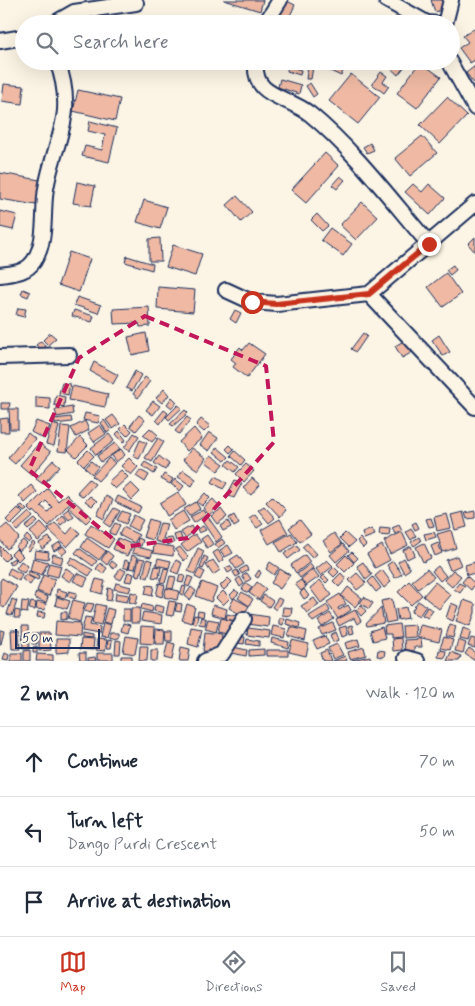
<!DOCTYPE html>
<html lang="en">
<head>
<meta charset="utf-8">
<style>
	:root { --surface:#fff; --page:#f2f2f3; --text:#1f2937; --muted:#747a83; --line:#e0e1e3; --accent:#c8321e }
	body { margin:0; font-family:Mynerve,sans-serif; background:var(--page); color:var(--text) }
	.scale { position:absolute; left:15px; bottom:12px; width:85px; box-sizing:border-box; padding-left:5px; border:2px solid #1b2f5e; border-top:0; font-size:14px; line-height:18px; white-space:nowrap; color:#1b2f5e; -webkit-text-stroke:4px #fcf5e5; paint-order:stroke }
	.stop { position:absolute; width:15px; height:15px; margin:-11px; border:4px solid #c8321e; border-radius:50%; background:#fff }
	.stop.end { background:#c8321e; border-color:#fff; box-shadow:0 1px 5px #0008 }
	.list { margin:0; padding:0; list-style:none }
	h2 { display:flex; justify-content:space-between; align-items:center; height:65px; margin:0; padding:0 20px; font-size:21px }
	h2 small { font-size:16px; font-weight:400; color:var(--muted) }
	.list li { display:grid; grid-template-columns:32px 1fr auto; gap:15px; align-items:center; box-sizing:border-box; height:70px; padding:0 20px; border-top:1px solid var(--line) }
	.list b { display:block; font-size:19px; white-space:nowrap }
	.list p { margin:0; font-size:16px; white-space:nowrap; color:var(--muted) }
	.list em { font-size:16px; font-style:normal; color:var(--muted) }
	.icon { flex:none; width:28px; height:28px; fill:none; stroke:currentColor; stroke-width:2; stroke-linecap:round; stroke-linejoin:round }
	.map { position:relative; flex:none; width:475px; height:661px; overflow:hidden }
	.search { position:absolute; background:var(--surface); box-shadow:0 5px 20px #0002; left:15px; right:15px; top:15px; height:55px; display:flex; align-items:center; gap:12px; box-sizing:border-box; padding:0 18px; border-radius:28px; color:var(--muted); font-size:19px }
	.sheet { height:275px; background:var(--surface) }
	nav { display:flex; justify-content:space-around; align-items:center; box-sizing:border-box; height:70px; border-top:1px solid var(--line); background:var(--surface); font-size:14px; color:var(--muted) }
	nav a { display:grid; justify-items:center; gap:2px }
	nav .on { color:var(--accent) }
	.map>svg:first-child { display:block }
	.building { fill:#efb9a3; stroke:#1b2f5e; fill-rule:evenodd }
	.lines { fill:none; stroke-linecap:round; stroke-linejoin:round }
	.street-casing { stroke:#1b2f5e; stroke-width:18 }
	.street { stroke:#fcf5e5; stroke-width:14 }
	.route { stroke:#c8321e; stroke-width:6 }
	.marked { fill:none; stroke:#c2185b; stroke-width:4; stroke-dasharray:10 6; stroke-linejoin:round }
</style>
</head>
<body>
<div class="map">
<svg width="475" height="661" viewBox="0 0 475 661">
	<rect width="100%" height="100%" fill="#fcf5e5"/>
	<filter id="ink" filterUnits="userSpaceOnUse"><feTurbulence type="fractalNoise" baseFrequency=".02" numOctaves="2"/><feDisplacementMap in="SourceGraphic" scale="10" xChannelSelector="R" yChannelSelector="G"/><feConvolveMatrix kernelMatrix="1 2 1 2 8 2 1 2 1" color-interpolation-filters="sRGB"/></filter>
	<g filter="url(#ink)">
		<path class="building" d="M224 0H263L260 11Z
			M285 0 295 5 288 20 276 14Z
			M431 0H442L445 9 435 12Z
			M401 9 410 15 404 24H398L393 21Z
			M87 14 95 16 93 24 85 22Z
			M210 15 243 24H208Z
			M475 28V60L470 63 459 48 468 42 463 36Z
			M319 61H347L341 76 317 65Z
			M383 61H409L398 75Z
			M420 62 441 77 417 108 397 93Z
			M288 66 301 70 300 75 287 71Z
			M308 66 313 67 311 79H306Z
			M475 66V85L466 73Z
			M381 72 387 76 383 82 389 86 384 93 372 84Z
			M351 74 380 97 358 124 329 101Z
			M280 79 301 85 299 94 278 87Z
			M310 83 317 94 313 97 306 86Z
			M4 84 24 86 22 104 2 101Z
			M78 90 120 99 115 121 73 111Z
			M447 97 467 116 440 144 420 125Z
			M90 121 117 128 109 162 82 156 85 146 102 150 105 135 88 131Z
			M422 136 437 153 410 176 395 158Z
			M370 143 374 150 367 153 363 147Z
			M325 153 339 166 306 203 291 190Z
			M0 173 40 180 36 205 0 199Z
			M340 176 345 180 337 189 332 185Z
			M77 182 95 186 91 206 73 203Z
			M413 184 422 192 429 184 445 198 430 215 405 192Z
			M237 196 252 212 241 222 227 205Z
			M144 200 167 207 160 229 137 222Z
			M362 202 378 217 356 240 340 225Z
			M0 211 17 215 13 230 0 227Z
			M317 214 328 226 322 231 311 220Z
			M330 228 352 244 343 256 321 240Z
			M475 237V252L468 244Z
			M160 238 161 261H149V239Z
			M173 245 202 254 195 276 166 267Z
			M69 252 90 259 79 292 58 285Z
			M127 256 153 264 152 270 125 262Z
			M453 265 456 270 450 275 446 270Z
			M446 273 461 294 443 307 428 287Z
			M158 287 195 290 193 312 157 309Z
			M23 289 30 292 28 297 21 294Z
			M77 297 101 305 98 313 74 305Z
			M149 307 150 326 140 327 139 323 114 324 113 309Z
			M18 308 26 309 24 317 16 315Z
			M74 310 94 316 92 322 72 316Z
			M235 310 241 313 236 323 230 319Z
			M50 333 56 338 48 345 43 340Z
			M146 333 149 351 132 355 128 337Z
			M363 333 367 336 356 352 351 349Z
			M439 335 450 352 443 356 432 340Z
			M409 338 416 350 402 358 395 346Z
			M41 341 46 347 41 351 36 345Z
			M249 343 265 354 247 378 233 367 236 363 231 359 240 347 243 350Z
			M94 362 118 375 113 384 90 371Z
			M135 371 141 375 132 391 126 388Z
			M145 377 150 381 138 398 133 394Z
			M62 383 70 384 68 395 59 393Z
			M72 386 108 394 105 407 69 400Z
			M164 389 169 395 162 403 156 398Z
			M56 395 65 397 64 407 54 405Z
			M36 397 50 398V409L36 408Z
			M172 397 177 402 172 408 167 404Z
			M153 401 160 406 153 415 146 410Z
			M1 403H10L9 409H1Z
			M178 405 182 408 169 420 166 417Z
			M72 407 73 414 57 417 55 410Z
			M9 409H18V429H10Z
			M164 410 168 413 160 424 156 420Z
			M185 410 188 413 173 426 170 424Z
			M85 413 100 416 98 423 83 420Z
			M113 415 120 424 113 429 106 420Z
			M139 415 145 420 136 431 130 426Z
			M71 417 72 422 55 424 54 419Z
			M187 417 191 420 179 434 175 431Z
			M8 418 9 432H0V419Z
			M201 419 210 426 204 432 196 425Z
			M104 420 111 430 107 433 101 423Z
			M36 421 50 426 44 439 31 432Z
			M85 421 89 430 76 437 71 428Z
			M52 424 59 426 54 446 46 444Z
			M125 424 132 431 127 436 120 429Z
			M100 425 106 434 94 442 88 433Z
			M61 426 70 427 67 452 58 451Z
			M150 428 158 435 152 442 143 435Z
			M194 428 202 438 187 451 179 442Z
			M119 431 126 440 123 442 116 434Z
			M209 432 218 438 209 451 200 445Z
			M28 433 35 439 15 464 8 458Z
			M134 433 139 436 129 451 124 448Z
			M109 434 114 441 96 455 91 448Z
			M80 437 88 445 76 457 68 450Z
			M158 438 164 442 152 462 145 458Z
			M140 440 147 443 139 459 133 456Z
			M39 443 51 452 32 475 20 465Z
			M115 443 120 449 101 462 97 456Z
			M230 445 234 449 230 453 226 449Z
			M217 447 229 457 225 461 214 452Z
			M192 448 206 458 198 470 183 460Z
			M121 449 125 455 116 462 111 456Z
			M88 450 94 456 84 466 78 460Z
			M235 451 245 460 241 465 231 456Z
			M211 455 224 464 218 471 206 462Z
			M159 456 169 464 165 470 154 463Z
			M109 458 115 463 98 481 92 476Z
			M129 458 138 467 131 475 121 466Z
			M53 460 60 466 43 484 36 479Z
			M230 460 239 467 235 472 226 465Z
			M91 461 98 467 92 474 85 468Z
			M145 462 157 469 154 474 142 466Z
			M246 464 254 471 244 482 236 474Z
			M121 470 128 477 115 489 108 482Z
			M140 470 149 475 145 482 136 476Z
			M183 470 196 479 192 486 178 477Z
			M164 474 173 479 170 484 161 479Z
			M216 476 227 483 223 489 212 482Z
			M252 478 260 485 251 495 243 488Z
			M89 479 95 484 83 497 77 492Z
			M175 479 184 486 180 491 171 484Z
			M235 480 242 483 234 498 227 495Z
			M131 483 140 492 132 500 123 490Z
			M31 485 37 492 25 503 19 496Z
			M48 488 58 501 66 494 72 500 49 526 34 511 33 513 28 508ZM46 501 52 507 48 512 41 506Z
			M178 492 186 505 167 516 160 503Z
			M205 493 210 498 202 506 197 502Z
			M90 496 97 501 92 506 85 501Z
			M106 496 113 500 104 519 97 515Z
			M118 496 141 507 138 513 115 502Z
			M272 496 286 510 280 517 266 502Z
			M213 499 219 506 209 515 203 508Z
			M74 501 92 517 86 523 68 507Z
			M196 502 200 509 189 516 184 509Z
			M22 505 27 510 24 512 19 507Z
			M264 506 275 518 269 523 258 510Z
			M18 508 23 513 11 525 6 520Z
			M114 508 120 511 110 527 104 523Z
			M68 509 74 516 69 520 63 513Z
			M221 509 227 517 217 524 211 516Z
			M203 510 206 515 194 523 190 517Z
			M122 511 130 514 126 524 117 520Z
			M183 511 189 521 174 530 168 520Z
			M475 511V518L467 519 465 513Z
			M29 512 33 517 17 531 13 527Z
			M463 512 467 527 455 530 451 515Z
			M255 514 263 524 257 528 249 518Z
			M447 514 451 528 437 531 434 517Z
			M63 515 67 520 61 525 57 521Z
			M134 515 143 520 137 531 128 526Z
			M234 515 239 524 234 527 229 518Z
			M208 517 222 537 216 542 202 521Z
			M431 518 434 526 429 527 426 519Z
			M35 519 38 522 28 530 25 527Z
			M149 519 158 522 153 540 143 537Z
			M280 519 288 533 269 544 261 530Z
			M300 520 311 534 300 542 289 528Z
			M228 521 231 527 223 531 220 526Z
			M416 522 419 528 415 530 412 524Z
			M41 523 49 532 38 541 30 532Z
			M55 523 67 534 73 527 80 533 67 547 48 529Z
			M115 523 120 525 115 535 109 533Z
			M160 523 167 524 162 543 155 541Z
			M7 524 19 538 7 549 0 540V530Z
			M91 524 114 539 108 548 85 534Z
			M399 525 402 531 395 534 392 528Z
			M191 526 194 532 185 538 181 532Z
			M203 526 206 530 199 533 197 529Z
			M123 527 139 535 134 543 119 535Z
			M380 528 390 529 389 536 379 535Z
			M372 529 375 535 364 539 362 533Z
			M411 529 416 536 411 540 406 532Z
			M451 530 456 548 443 552 437 534Z
			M402 532 408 545 390 554 384 541Z
			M434 532 436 537 426 540 424 534Z
			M180 533 182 539 176 541 174 535Z
			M291 533 297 542 281 552 275 542Z
			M334 533 342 544 331 552 323 541Z
			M345 533 355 542 349 547 340 538Z
			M195 534 201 542 187 552 181 545Z
			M27 535 32 540 29 543 24 539Z
			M207 535 213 544 207 548 201 539Z
			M49 537 52 542 42 549 39 543Z
			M419 537 421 541 414 546 411 542Z
			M87 538 106 551 99 560 81 547Z
			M118 538 133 545 127 556 113 549Z
			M138 538 143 540 141 546 136 545Z
			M172 538 174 543 167 545 165 539Z
			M360 538 366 545 363 548 357 541Z
			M222 539 225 543 218 548 215 544Z
			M23 540 27 544 19 551 15 547Z
			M33 542 35 544 29 551 27 549Z
			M60 542 62 546 54 551 52 547Z
			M307 543 317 554 312 558 302 547Z
			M424 543 431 558 423 562 416 547Z
			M438 543 442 553 435 556 431 546Z
			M154 544 174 547 173 556 153 553Z
			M343 544 349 551 336 562 330 555Z
			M228 545 233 553 225 557 220 550Z
			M296 545 300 550 288 559 284 554Z
			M382 545 390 560 375 568 367 554Z
			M0 546 10 556 5 561 0 556Z
			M63 546 67 551 62 555 58 550Z
			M134 546 153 551 151 557 132 553Z
			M411 546 415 555 407 559 403 550Z
			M180 547 188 557 184 561 175 550Z
			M79 548 97 561 93 566 75 553Z
			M198 548 204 551 195 574 188 571Z
			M16 549 23 556 18 561 11 554Z
			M35 550 49 552 48 559 34 557Z
			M218 550 224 560 219 563 213 553Z
			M107 551 113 556 107 565 101 560Z
			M352 552 358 558 354 562 348 555Z
			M53 554 63 557 61 564 51 561Z
			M132 555 138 557 135 569 129 568Z
			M238 555 244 564 236 569 230 560Z
			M305 555 310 562 296 573 291 565Z
			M346 555 354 563 345 572 337 564Z
			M204 556 208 558 203 569 200 568Z
			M457 556 461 565 450 570 446 560Z
			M72 557 93 570 89 576 68 563Z
			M14 558 15 561 10 565 8 562Z
			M33 558 48 562 42 575 30 571Z
			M139 558 145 559 140 576 135 575Z
			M158 558 171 561 169 568 156 565Z
			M404 558 410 569 404 573 398 562Z
			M147 559 153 561 148 578 143 576Z
			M125 560 130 562 128 569 123 567Z
			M176 560 182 563 178 574 171 571Z
			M213 560 220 570 213 575 206 565Z
			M327 560 333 566 321 576 316 569Z
			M21 561 28 566 24 573 16 568Z
			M112 561 117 565 114 569 109 565Z
			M393 561 402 574 395 578 387 565Z
			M270 562 279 568 274 575 266 569Z
			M363 562 372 575 366 580 357 566Z
			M475 562V573L467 575 465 565Z
			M49 563 61 566 58 577 46 574Z
			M100 563 107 568 103 574 96 569Z
			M310 564 313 568 300 578 297 574Z
			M155 566 161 567 159 578 152 577Z
			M230 566 233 570 228 573 225 568Z
			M246 566 248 570 242 574 239 570Z
			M438 566 446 576 440 581 432 571Z
			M334 567 339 572 334 577 329 572Z
			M10 568 22 574 19 581 7 574Z
			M66 568 75 574 70 582 61 576Z
			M120 568 126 571 121 580 115 577Z
			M164 568 169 569 165 583 160 582Z
			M199 569 205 572 201 580 195 577Z
			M280 569 290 575 280 589 271 583Z
			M313 569 319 577 306 586 301 579Z
			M427 569 434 577 418 589 412 581Z
			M237 570 240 575 236 577 233 572Z
			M259 570 261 573 258 578 255 576Z
			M382 570 391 582 384 588 375 576Z
			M453 570 461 576 452 587 444 580Z
			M29 571 39 577 38 580 27 575Z
			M128 572 134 574 132 582 125 581Z
			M77 573 88 578 84 586 73 581Z
			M247 573 251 579 246 582 242 576Z
			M341 573 346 579 339 587 333 581Z
			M357 573 366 583 357 590 349 580Z
			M26 574 34 579 30 585 22 579Z
			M43 575 55 579 49 596 37 591Z
			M180 575 185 576 183 583 178 582Z
			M324 575 329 580 326 583 321 578Z
			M170 576 176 577 173 589 167 588Z
			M188 576 193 578 189 587 185 585Z
			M467 576 475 584 471 590 462 582Z
			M240 577 244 584 240 587 236 580Z
			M373 577 381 588 376 592 368 582Z
			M2 578 17 587 4 608 0 605V581Z
			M228 578 232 582 224 590 220 586Z
			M96 579 105 581 102 594 92 591Z
			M301 580 306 587 301 591 295 584Z
			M320 580 332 595 321 603 310 588Z
			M409 581 422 595 411 605 398 592Z
			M202 582 217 588 211 602 196 596Z
			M257 582 266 589 259 600 249 593Z
			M435 582 451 595 439 609 423 596Z
			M116 583 131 587 129 592 114 589Z
			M159 583 165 585 162 597 156 595Z
			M246 583 252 587 248 593 242 589Z
			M459 583 465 586 460 593 454 589Z
			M147 585 154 586 152 596 145 594Z
			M183 586 186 587 184 595 180 594Z
			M191 587 196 591 190 600 185 596Z
			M348 587 362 598 355 607 341 596Z
			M108 588 113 589 111 601 106 600Z
			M166 588 179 591 177 600 164 597Z
			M57 589 67 592 65 598 56 596Z
			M304 589 309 596 304 599 300 593Z
			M235 590 239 593 233 599 230 595Z
			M69 591 77 593 75 599 67 596Z
			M223 591 230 598 223 605 216 598Z
			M36 592 48 597 46 603 34 598Z
			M131 592 138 594 136 604 129 602Z
			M242 592 253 599 249 606 238 598Z
			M116 593 129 595 127 602 115 600Z
			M340 594 346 604 338 608 339 610 348 605 351 610 338 619 327 602Z
			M264 595 273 601 269 607 260 601Z
			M57 597 70 601 67 609 55 605Z
			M364 597 373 603 369 609 360 603Z
			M234 598 249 606 243 616 229 608Z
			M278 598 282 600 276 610 272 607Z
			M314 598 319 605 307 613 301 606Z
			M12 599 17 601 12 616 7 614Z
			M392 599 396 621 386 623 381 601Z
			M73 600 85 603 80 622 68 618Z
			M464 600 475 604V613L470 626 456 621Z
			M22 601 29 602 27 613 21 612Z
			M169 601 176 602 173 616 166 615Z
			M418 601 426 606 419 616 411 612Z
			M31 602 36 603 35 610 29 609Z
			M37 602 46 604 45 610 36 609Z
			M87 603 94 604 91 613 84 611Z
			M177 603 182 604 181 612 175 611Z
			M451 603 458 606 453 621 446 618Z
			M96 604 105 606 101 625 92 623Z
			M142 604 153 607 152 612 141 609Z
			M187 604 195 607 191 623 182 620Z
			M155 605 164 607 163 613 154 611Z
			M213 605 227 609 225 618 211 614Z
			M327 605 330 611 313 622 309 616Z
			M361 605 366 611 361 616 356 610Z
			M283 607 292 608 291 616 282 615Z
			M406 607 408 618 398 620 396 609Z
			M427 607 433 610 428 618 422 615Z
			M107 608 114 610 111 624 103 622Z
			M131 608H140L139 623H131Z
			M381 608 384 623 367 626 366 624Z
			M123 609H130V621H123Z
			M15 610 20 611V618H14Z
			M355 610 361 621 357 624 354 618 339 626 336 620Z
			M198 611 204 612 203 617 197 615Z
			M38 612 45 613 44 618 37 617Z
			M61 612H67V619L61 620Z
			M143 612 162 615 161 624 141 621Z
			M330 613 334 619 322 627 318 621Z
			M227 614 241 617 240 622 226 619Z
			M249 614 269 617 268 627 247 624Z
			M194 615 198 616 196 624 192 623Z
			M85 617 92 618 90 625 100 627 99 634 82 631Z
			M201 617 206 619 205 625 199 624Z
			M221 618 234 621 231 635 218 632Z
			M279 618H284L283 625 279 624Z
			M208 619 219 621 216 632 205 629Z
			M287 619 300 623 299 628 286 624Z
			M56 621 81 623 80 637 55 635Z
			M103 623 111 625 107 638 100 637Z
			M123 623 130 625 128 633 121 631Z
			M333 623 336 630 322 635 319 629Z
			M399 624 401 637 391 638V634H385L384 626Z
			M450 624 456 626 453 638 446 636Z
			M352 625 354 633 350 634 348 626Z
			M415 625 416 637 403 638 402 626Z
			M420 625 442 630 439 642 417 637Z
			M22 626H28L29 649H23Z
			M141 626 155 627 154 644 140 643Z
			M273 626 286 629 284 638 271 635Z
			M346 626 348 635 342 637 339 628Z
			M191 627 202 629 198 647 188 644Z
			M291 627 307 631 305 641 288 636Z
			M382 627 385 638 373 641 370 631Z
			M248 628 270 631 269 638 247 635Z
			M463 628 471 631 468 641 460 639Z
			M156 629 165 630 164 644H155Z
			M0 630 4 631 1 644H0Z
			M11 630H19L20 649H12Z
			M165 631H172V641H166Z
			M205 632 222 634 220 653 203 651Z
			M336 632 339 640 333 642 330 635Z
			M32 633H37V644H32Z
			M39 633H50L51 650 39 651Z
			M110 633H119V638L110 639Z
			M82 634 92 636V639L82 638Z
			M126 636 138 638 135 654 123 652Z
			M238 636 245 637 244 644 237 643Z
			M325 636 329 644 317 649 313 641Z
			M444 637 453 640 450 650 440 648Z
			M272 638 289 642 288 648 271 643Z
			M401 638 402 650 393 651 392 639Z
			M471 638 475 639V648L468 646Z
			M56 639H69V652L56 653Z
			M81 639 94 640 93 650 80 649Z
			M97 639 107 640 105 651 96 650Z
			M247 639 259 641V646L246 644Z
			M358 639 360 646 347 649 345 643Z
			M421 639 422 647H414V651H405L404 640Z
			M108 640 112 641 111 648H107Z
			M116 640 121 641 120 654H115Z
			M292 640 309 644 306 656 289 652Z
			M458 640 466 643 463 653 455 651Z
			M168 642 175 644 172 660 164 658Z
			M337 644 343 655 333 659 328 648Z
			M37 646V653H33V647Z
			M140 646H148L147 661H139Z
			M181 647 190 649 188 661H179Z
			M233 647 247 650 246 656 232 653Z
			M364 647 366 655 350 659 348 652Z
			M469 648 475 652V661L465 654Z
			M264 649V655L249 656V650Z
			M30 650V661H24V651Z
			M151 650H158L157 661H151Z
			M266 650H288V656H266Z
			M327 650 331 661H323L320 653Z
			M378 650 385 651 384 657 377 656Z
			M439 650 446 651 445 658 438 657Z
			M451 652 461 656 459 661H447Z
			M5 653 9 655 8 660 3 659Z
			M11 653H22V661H11Z
			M79 653H86V661H80Z
			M97 653H113V660H97Z
			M37 654 53 655V661H36Z
			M121 656H132V661H121Z
			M345 656 347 661H333Z
			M370 656 371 661H352V660Z
			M95 657 96 661H88V658Z"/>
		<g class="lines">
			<g class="street-casing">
				<path id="street" d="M386 0 427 23 439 24
					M53 24 74 12 136 3
					M265 24 280 0
					M445 24 451 0
					M0 41 24 37
					M256 61C252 98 286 95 310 114 355 151 391 200 429 244
					M449 61 475 108
					M0 275C13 273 26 273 34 261 46 242 43 218 45 197 47 168 63 137 65 110 66 94 63 77 57 61
					M226 290 252 302 277 304 369 294 475 407
					M369 294 475 204
					M0 357 69 355
					M406 658 417 661
					M205 661 222 654 244 619"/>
			</g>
			<use href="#street" class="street"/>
		</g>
	</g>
	<g class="lines" filter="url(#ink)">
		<path class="route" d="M252 302 276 304 369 294 429 244"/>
	</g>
	<path class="marked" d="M145 316 266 366 274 442 188 538 123 547 29 470 79 358Z"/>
</svg>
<div class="scale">50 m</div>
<div class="stop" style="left:252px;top:302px"></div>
<div class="stop end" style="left:429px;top:244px"></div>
<div class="search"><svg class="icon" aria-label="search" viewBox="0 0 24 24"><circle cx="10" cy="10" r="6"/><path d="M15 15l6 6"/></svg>Search here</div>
</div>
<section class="sheet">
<h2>2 min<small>Walk · 120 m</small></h2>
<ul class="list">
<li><svg class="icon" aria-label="ahead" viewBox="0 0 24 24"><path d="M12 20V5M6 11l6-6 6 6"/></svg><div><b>Continue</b></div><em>70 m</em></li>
<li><svg class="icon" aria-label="left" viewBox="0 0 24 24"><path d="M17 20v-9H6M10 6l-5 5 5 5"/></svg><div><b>Turn left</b><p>Dango Purdi Crescent</p></div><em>50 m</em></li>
<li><svg class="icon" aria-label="arrive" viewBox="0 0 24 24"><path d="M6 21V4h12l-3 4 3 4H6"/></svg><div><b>Arrive at destination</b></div></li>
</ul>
</section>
<nav>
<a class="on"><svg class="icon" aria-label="map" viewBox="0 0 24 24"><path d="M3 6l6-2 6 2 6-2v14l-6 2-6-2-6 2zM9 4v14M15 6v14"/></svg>Map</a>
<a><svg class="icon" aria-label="directions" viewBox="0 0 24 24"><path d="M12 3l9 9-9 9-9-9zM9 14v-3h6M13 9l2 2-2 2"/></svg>Directions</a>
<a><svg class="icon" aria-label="saved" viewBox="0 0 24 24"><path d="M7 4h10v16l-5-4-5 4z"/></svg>Saved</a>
</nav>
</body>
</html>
